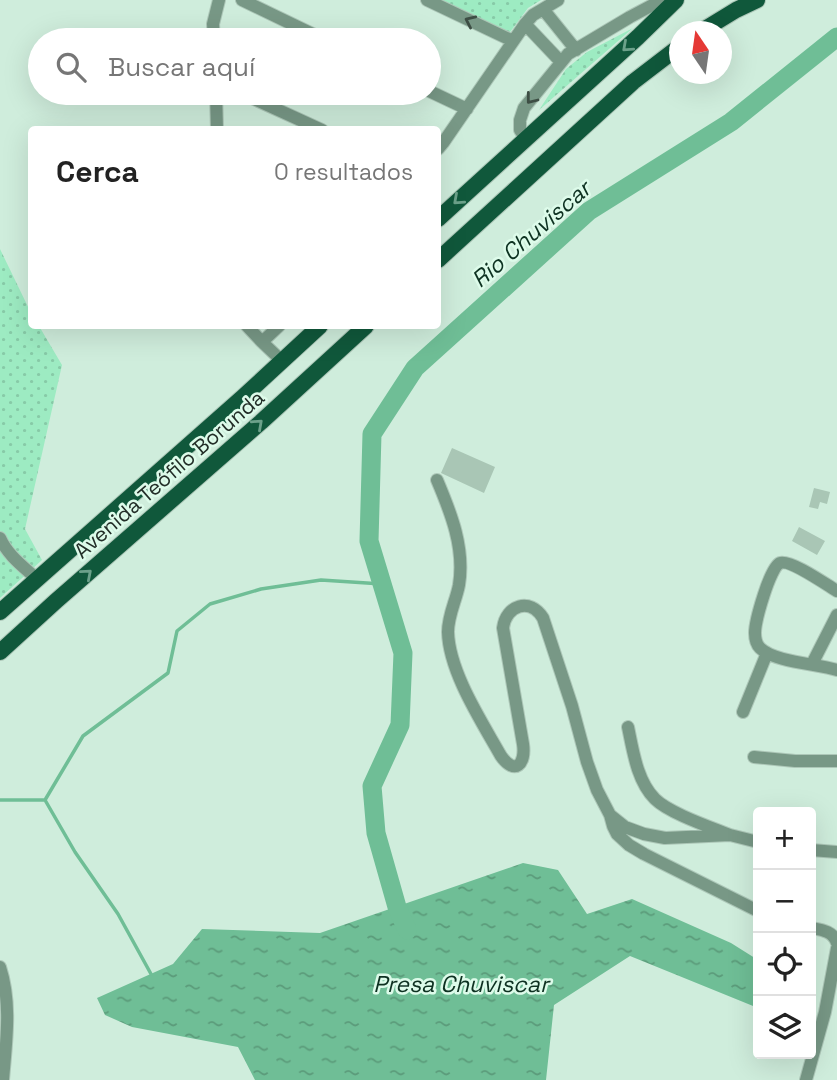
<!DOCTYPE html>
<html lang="es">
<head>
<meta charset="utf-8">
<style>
	:root { --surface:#fff; --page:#f6f6f6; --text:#222; --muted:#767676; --line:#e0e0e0 }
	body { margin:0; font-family:"Space Grotesk",sans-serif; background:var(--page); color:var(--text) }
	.controls { position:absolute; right:21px; bottom:21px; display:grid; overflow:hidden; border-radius:7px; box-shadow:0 7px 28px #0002 }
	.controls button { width:63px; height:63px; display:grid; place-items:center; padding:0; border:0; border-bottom:2px solid var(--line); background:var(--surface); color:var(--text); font:35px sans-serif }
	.compass { position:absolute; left:669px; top:21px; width:63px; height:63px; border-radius:50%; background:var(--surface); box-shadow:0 7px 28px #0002; rotate:347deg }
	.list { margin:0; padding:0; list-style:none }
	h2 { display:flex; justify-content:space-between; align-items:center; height:91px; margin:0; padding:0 28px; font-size:30px }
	h2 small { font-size:23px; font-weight:400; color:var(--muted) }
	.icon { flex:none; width:38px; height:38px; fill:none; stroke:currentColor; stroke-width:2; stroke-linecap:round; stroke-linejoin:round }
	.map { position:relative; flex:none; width:837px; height:1080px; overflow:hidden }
	.search { position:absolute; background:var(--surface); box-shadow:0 7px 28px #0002; left:28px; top:28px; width:413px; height:77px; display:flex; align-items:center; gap:18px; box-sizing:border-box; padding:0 24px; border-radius:38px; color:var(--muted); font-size:26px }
	.panel { position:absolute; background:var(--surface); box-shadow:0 7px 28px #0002; left:28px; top:126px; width:413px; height:203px; border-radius:7px }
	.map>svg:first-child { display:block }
	.grass { fill:url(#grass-dots) }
	.water { fill:url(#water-ripples) }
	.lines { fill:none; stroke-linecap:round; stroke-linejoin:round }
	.stream { stroke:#6fbe96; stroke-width:3.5 }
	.river { stroke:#6fbe96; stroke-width:19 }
	.building { fill:#a9c6b5 }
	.minor-casing { stroke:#adc7b8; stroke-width:14 }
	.major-casing { stroke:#adc7b8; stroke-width:18 }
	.minor { stroke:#789886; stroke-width:12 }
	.major { stroke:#10583b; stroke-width:16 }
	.oneway { stroke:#3d4e44 }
	.oneway2 { stroke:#6ca18a }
	.labels { text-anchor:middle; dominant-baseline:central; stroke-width:5; stroke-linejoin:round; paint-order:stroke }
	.street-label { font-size:21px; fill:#232e28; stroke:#ddfbea }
	.water-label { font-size:23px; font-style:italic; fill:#0d3121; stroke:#ddfbea }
</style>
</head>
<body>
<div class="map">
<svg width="837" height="1080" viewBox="0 0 837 1080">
	<defs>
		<pattern id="grass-dots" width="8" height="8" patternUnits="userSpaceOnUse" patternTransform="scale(1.75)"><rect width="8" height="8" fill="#9debc2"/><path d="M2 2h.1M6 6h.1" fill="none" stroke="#87caa7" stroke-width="1.8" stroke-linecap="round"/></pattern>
		<pattern id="water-ripples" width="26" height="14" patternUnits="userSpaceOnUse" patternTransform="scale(1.75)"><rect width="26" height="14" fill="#6fbe96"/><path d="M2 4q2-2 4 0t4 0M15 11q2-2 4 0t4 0" fill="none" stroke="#5b9b7a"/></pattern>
	</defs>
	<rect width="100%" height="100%" fill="#cfeddc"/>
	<path class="grass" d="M434 0H541L528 8 507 36Z
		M633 28 539 110 566 69 587 52Z
		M0 249 31 313 32 326H39L62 365 25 529 42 560 0 598Z"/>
	<path class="water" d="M523 863 558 870 587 914 632 899 731 943 758 960V1008L630 956 554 1005 546 1080H255L238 1047 132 1027 105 1015 97 998 173 964 202 929 320 933Z"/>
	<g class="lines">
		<path class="stream" d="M0 800H45
			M151 974 118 914 75 852 45 800 83 736 168 673 177 631 210 604 261 589 321 580 382 584"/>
		<path class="river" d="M407 930 397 907 376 833 372 786 400 725 403 653 369 541 372 434 415 368 589 211 731 122 837 37"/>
	</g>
	<path class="building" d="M452 448 495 467 484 493 441 473Z
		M814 488 830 492 827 504 820 502 818 509 809 507Z
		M799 527 825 541 817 555 792 541Z"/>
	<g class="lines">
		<g class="minor-casing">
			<path id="minor" d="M242 0 325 40
				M427 0 513 41
				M543 9 576 50
				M525 24 561 62
				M214 40 213 24 219 0
				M429 91 467 109
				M216 93 217 130
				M241 93 322 130
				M526 139 520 130V120L524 108 568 54 630 17 662 0
				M438 149 443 143 525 24 533 15 558 0
				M247 326 262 342
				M279 326 262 342 282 361
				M437 480C451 513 465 548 459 585 456 601 448 615 448 632 449 672 482 722 501 756 515 776 526 764 523 744L503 628C506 605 530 597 543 618L572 706 587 762 597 790 610 815 613 826 617 834 629 845 644 854 758 911
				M0 538C8 556 24 567 38 580
				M837 591C827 585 790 559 780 563 770 567 755 621 755 633 755 638 756 644 760 648 774 662 817 664 837 670
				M812 664 837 615
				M743 712 767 653
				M628 727C633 751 637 781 655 799 669 813 710 827 730 835
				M754 757 795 761H837
				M610 815 625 827 644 834 665 838 730 835 758 842
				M811 850 837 852
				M811 928C822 930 833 931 837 943
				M0 967C12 1004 6 1042 3 1080
				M806 1080 825 1012 837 948"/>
		</g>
		<g class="major-casing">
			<path id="major" d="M700 32 736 10 757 0
				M438 219 638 37 676 0
				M438 260 633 82 680 46
				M0 612 243 397 320 326
				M0 652 56 601 261 422 366 326"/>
		</g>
		<use href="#minor" class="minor"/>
		<use href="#major" class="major"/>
	</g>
	<defs><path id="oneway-chevron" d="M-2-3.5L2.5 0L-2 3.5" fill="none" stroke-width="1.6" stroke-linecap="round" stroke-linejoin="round" transform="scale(1.75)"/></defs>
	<g class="oneway">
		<use href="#oneway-chevron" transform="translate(470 21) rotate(-155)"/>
		<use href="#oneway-chevron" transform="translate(531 99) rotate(128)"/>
	</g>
	<g class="oneway2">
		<use href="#oneway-chevron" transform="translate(627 47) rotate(138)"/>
		<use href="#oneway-chevron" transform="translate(458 200) rotate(138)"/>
		<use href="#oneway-chevron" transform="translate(258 424) rotate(-42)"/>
		<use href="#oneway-chevron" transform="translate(87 574) rotate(-41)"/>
	</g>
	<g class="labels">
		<g class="street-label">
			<text transform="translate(169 474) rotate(-41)">Avenida Teófilo Borunda</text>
		</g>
		<g class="water-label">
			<text transform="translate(531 234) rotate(-41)">Rio Chuviscar</text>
			<text x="461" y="984">Presa Chuviscar</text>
		</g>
	</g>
</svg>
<div class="controls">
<button>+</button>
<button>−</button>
<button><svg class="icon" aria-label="locate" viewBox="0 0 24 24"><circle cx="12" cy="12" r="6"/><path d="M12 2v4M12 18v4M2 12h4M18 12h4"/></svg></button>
<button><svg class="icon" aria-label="layers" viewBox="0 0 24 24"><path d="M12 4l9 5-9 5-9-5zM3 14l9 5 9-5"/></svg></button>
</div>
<svg class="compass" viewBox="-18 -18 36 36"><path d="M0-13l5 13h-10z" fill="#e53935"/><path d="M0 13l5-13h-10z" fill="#767676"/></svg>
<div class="search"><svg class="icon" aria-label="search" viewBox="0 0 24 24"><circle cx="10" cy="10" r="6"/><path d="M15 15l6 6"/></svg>Buscar aquí</div>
<section class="panel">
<h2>Cerca<small>0 resultados</small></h2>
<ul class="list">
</ul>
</section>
</div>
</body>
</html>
